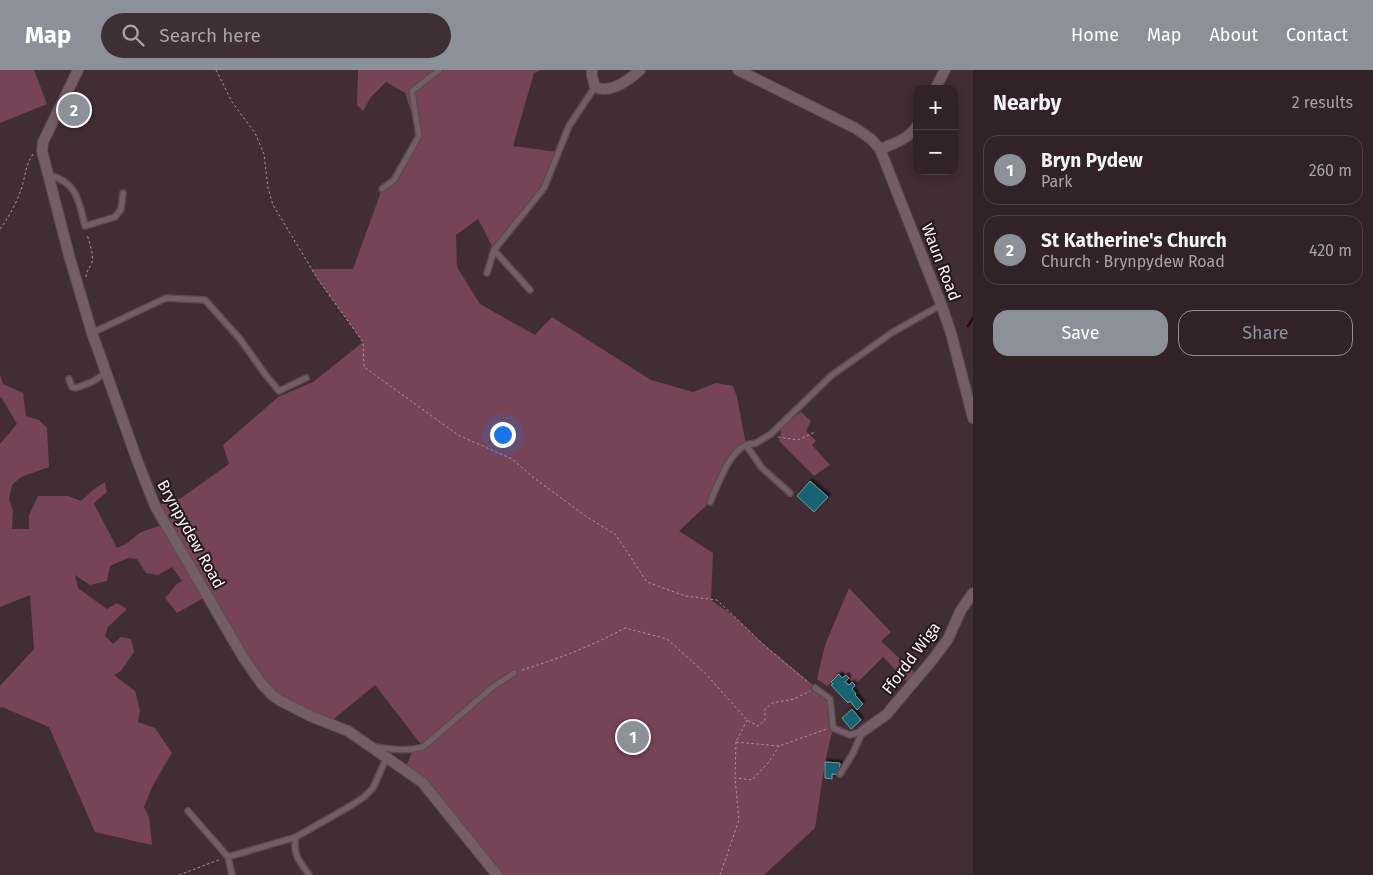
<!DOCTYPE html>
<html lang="en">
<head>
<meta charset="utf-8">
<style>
	:root { --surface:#312227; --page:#3d2f33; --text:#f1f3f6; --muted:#a8a4a7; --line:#4c3f44; --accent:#8c9099 }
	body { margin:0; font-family:"Fira Sans",sans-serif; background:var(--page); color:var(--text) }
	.controls { position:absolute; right:15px; top:15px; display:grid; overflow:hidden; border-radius:10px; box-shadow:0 2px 12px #0003 }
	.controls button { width:45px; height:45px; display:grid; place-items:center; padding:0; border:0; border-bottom:1px solid var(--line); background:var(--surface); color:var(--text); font:25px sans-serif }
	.you { position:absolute; left:502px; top:364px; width:18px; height:18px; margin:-12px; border:4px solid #fff; border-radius:50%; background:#1a73e8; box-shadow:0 0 0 8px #1a73e833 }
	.badge { display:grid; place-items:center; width:32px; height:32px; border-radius:50%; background:var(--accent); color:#fff; font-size:16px; font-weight:700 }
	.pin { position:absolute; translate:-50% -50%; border:2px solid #fff; box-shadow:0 1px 5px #0006 }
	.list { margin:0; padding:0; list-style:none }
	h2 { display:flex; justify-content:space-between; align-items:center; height:65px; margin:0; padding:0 20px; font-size:21px }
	h2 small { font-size:16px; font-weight:400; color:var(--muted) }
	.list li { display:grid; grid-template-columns:32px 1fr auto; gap:15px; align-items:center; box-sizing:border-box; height:70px; margin:0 10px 10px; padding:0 10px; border:1px solid var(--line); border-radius:15px }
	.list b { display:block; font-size:19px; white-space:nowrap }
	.list p { margin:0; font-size:16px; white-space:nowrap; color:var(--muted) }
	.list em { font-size:16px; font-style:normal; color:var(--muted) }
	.actions { display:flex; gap:10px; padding:15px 20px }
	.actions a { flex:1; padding:11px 0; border:1px solid var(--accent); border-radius:15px; text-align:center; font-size:18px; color:var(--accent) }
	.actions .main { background:var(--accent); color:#fff }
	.icon { flex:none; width:28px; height:28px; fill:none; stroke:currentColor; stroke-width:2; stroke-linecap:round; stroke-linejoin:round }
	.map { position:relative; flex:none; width:973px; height:805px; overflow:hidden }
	header { display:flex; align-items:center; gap:30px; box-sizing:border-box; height:70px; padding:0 25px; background:var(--accent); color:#fff }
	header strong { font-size:24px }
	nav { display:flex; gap:28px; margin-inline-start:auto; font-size:18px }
	.search { width:350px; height:45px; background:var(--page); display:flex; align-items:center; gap:12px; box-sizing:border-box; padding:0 18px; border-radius:28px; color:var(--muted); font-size:19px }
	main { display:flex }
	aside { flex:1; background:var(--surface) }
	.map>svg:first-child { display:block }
	.green { fill:#774356 }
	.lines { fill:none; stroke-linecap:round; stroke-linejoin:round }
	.stream { stroke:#2f0318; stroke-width:2.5 }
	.building { fill:#136372; stroke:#7a959c; filter:url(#shadow) }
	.lane-casing { stroke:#5b4a4f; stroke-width:8 }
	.street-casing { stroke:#5b4a4f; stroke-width:12 }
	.path { stroke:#a7969c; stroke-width:1; stroke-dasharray:2.5 2.5; stroke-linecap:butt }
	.lane { stroke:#745d64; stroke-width:5 }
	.street { stroke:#745d64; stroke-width:10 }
	.labels { text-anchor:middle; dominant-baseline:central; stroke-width:4; stroke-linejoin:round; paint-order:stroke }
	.street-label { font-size:16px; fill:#fff1f5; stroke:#21181b }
</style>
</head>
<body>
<header>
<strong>Map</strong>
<div class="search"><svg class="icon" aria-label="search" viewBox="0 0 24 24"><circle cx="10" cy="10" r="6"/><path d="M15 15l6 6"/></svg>Search here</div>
<nav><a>Home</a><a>Map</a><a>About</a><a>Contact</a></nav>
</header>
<main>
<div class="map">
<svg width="973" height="805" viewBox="0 0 973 805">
	<defs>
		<filter id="shadow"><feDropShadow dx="2.5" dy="-2.5" stdDeviation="1" flood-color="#0009"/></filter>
	</defs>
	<rect width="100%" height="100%" fill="#412d34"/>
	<path class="green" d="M0 0H34L47 34 0 53Z
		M358 0H541L534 3 513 76 558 82 544 118 494 180 478 149 456 165 457 197 480 234 535 265 552 247 651 310 693 322 716 313 733 316 737 327 746 375 737 382 724 400 710 432 679 461 713 483 711 530 735 547 760 571 830 629 833 658 825 692 815 758 764 805H497L405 699 413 680 423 677 375 615 329 653 272 625 207 526 177 543 165 528 177 514 182 511 172 497 158 505 146 503 137 489 128 488 110 496 107 511 90 515 75 505 78 518 107 539 117 533 127 539 108 557 105 566 113 574 121 567 131 569 134 582 121 601 114 605 135 621 140 640 138 652 155 658 172 683 152 717 144 737 149 747 152 775 95 762 49 657 2 637 0 638V616L34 579 30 525 0 537V374L17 354 2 328 0 327V305L3 314 23 323 26 346 39 350 47 358 49 397 21 407 12 415 9 429 13 441 12 459H29V445L38 426H68L81 431 93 420 105 412 107 422 94 433C101 449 110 463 117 478L126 474 141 462 165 454 155 436 181 428 229 394 223 375 278 327 313 312 363 272 319 211 311 199H353L382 119 394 110 419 66 405 23 386 12 371 27 363 41 357 35Z
		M801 342 811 351 806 361 816 371 812 375 830 395 814 406 779 371 781 363 780 358Z
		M849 518 891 562 881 571 916 604 908 613 883 587 855 615 843 602 827 616 817 609 825 575Z"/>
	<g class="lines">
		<path class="stream" d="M968 256 973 248"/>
	</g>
	<path class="building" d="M75 29 82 33 73 50 66 47Z
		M810 411 828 427 814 442 797 426Z
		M839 604 842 608 846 605 849 608 845 612 849 615 852 612 855 615 852 619 856 624 855 625 863 634 857 640 850 631 848 633 831 615 833 614 831 612Z
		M852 639 861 650 851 659 842 648Z
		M825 692 840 693 839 705 832 704V709L825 708Z"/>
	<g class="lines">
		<g class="lane-casing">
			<path id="lane" d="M49 105C77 112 79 131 85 156L115 147 121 139 123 123
				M382 119 394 110 419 66 412 21 439 0
				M494 180 530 220
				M487 203 494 180 544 118 569 56 595 17
				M92 263 166 228 205 230 240 269 265 304 279 321 306 308
				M69 309 72 317 76 318 92 312 106 303
				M790 423 762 398 746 375 756 373 771 364 832 305 893 262 941 235
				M710 432C718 415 728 383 746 375
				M815 618 830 629 833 658 850 665 863 661
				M374 677C391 679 406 682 423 677L494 616 514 603
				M840 704 852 685 863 661
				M188 741 228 787
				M296 767C292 784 300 792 309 805
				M232 805 228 787 296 767 352 735 364 727 373 718 386 689"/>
		</g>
		<g class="street-casing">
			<path id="street" d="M78 0 43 72 42 81 70 189 92 263 137 390 155 436 243 587 261 613 272 625 281 631 310 646 348 661 422 712 497 805
				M592 0V6L595 17C610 24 629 10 640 0
				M738 0 855 58 871 69 880 79 941 234 951 263 973 348
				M935 19 945 0
				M880 79C893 74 909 69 917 56
				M863 661 886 645 934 588 948 569 961 540 973 523"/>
		</g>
		<path class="path" d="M216 0 232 32 255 63 264 84 268 118 273 135 319 211 363 272 364 297 458 365 512 389 534 408 587 447 616 465 647 512 685 526 717 530 765 576 809 613
			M0 159C9 147 17 132 22 117 25 106 26 94 33 84
			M86 207C86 201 90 198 92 192 94 184 89 172 87 164
			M778 367 798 370 815 362
			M522 600C558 589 592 576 625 558L667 569 706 604 747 650 758 656 765 650V639L772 633 794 629 810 621
			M747 650 736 672 779 676 827 659
			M736 672 735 708 752 710 769 692 779 676
			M179 805 221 789
			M720 805 739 750 735 708"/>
		<use href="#lane" class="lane"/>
		<use href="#street" class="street"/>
	</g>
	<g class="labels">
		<g class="street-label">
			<text transform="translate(941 192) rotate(69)">Waun Road</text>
			<text transform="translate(191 464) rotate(61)">Brynpydew Road</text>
			<text transform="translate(911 588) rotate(-53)">Ffordd Wiga</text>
		</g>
	</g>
</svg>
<div class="controls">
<button>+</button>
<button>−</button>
</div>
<div class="you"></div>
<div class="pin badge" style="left:633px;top:667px">1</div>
<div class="pin badge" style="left:74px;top:40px">2</div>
</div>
<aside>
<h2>Nearby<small>2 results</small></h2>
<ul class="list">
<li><span class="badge">1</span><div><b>Bryn Pydew</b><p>Park</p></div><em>260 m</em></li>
<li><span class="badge">2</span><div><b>St Katherine's Church</b><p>Church · Brynpydew Road</p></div><em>420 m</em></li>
</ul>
<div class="actions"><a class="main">Save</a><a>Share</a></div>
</aside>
</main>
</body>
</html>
